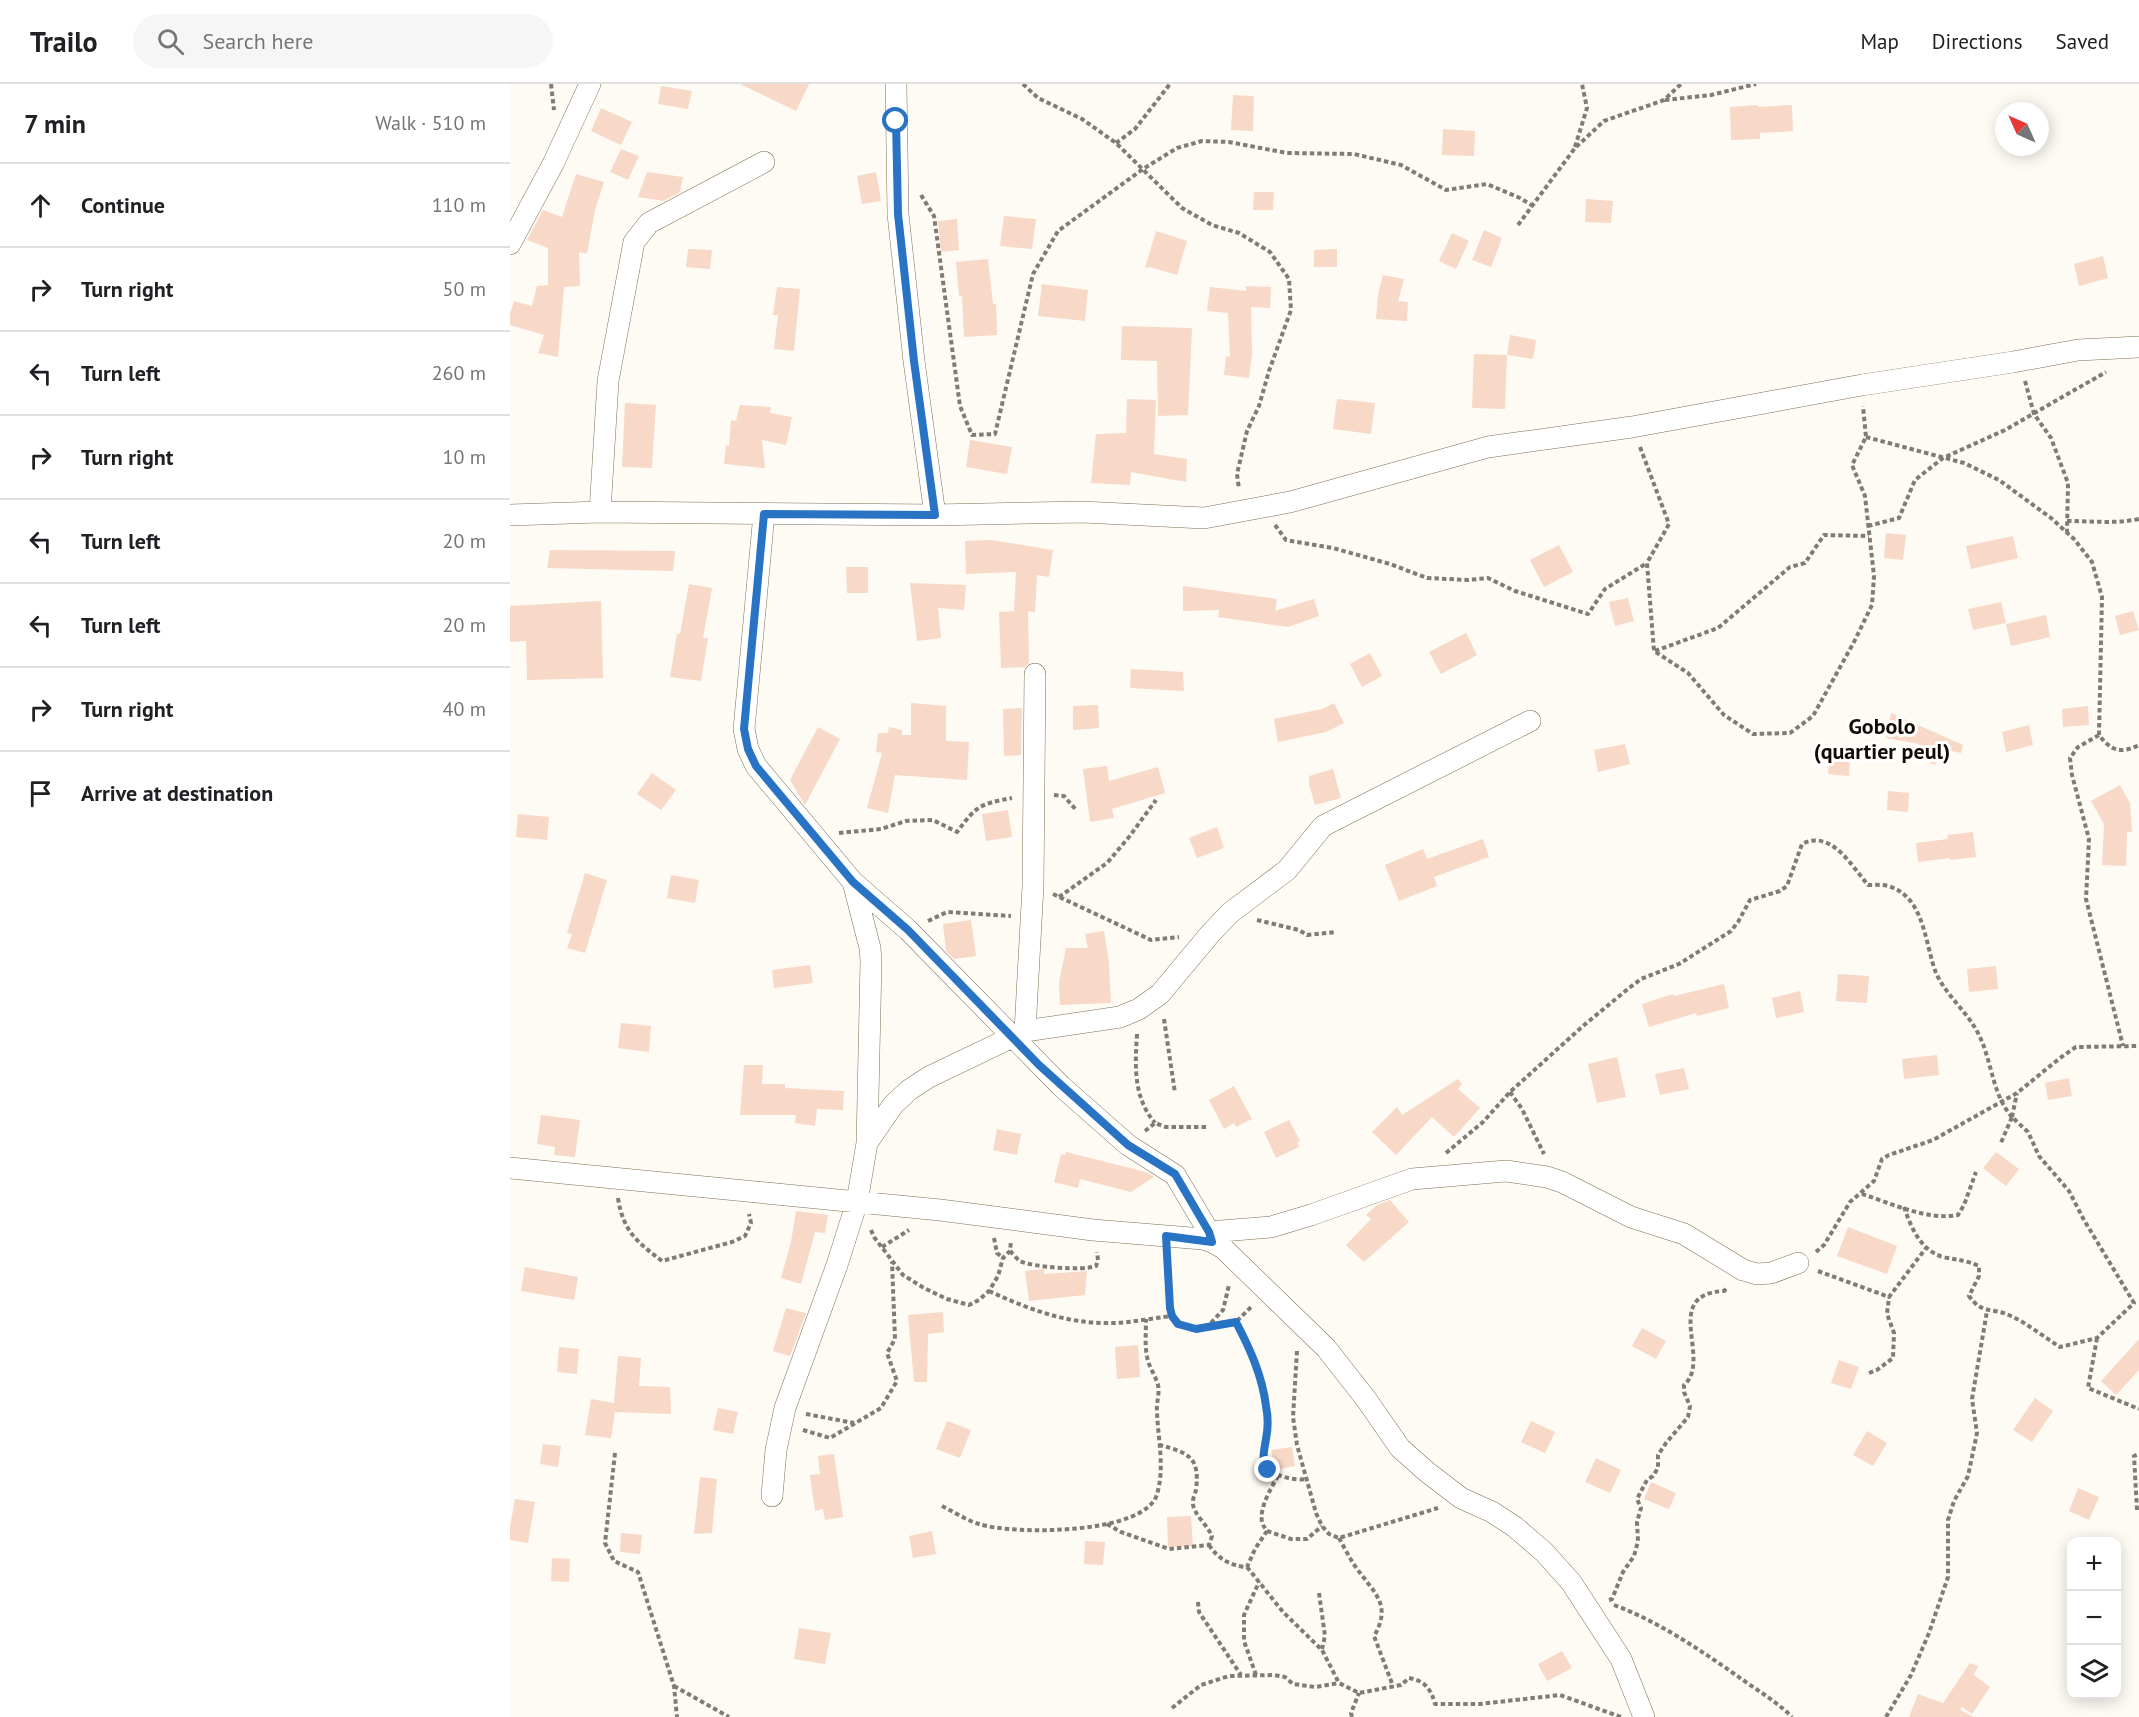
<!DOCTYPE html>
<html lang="en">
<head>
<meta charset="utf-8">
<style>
	:root { --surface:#fff; --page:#f6f6f6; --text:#202124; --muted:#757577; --line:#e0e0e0 }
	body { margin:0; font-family:"PT Sans",sans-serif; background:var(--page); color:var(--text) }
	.controls { position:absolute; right:18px; bottom:18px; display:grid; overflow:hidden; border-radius:12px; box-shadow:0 3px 15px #0003 }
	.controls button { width:54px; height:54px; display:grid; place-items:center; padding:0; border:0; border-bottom:2px solid var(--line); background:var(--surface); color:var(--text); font:30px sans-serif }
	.compass { position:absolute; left:1485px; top:18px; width:54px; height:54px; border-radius:50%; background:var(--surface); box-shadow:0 3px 15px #0003; rotate:315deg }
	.stop { position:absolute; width:18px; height:18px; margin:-14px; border:4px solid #2873c3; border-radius:50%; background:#fff }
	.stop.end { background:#2873c3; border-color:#fff; box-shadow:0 2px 6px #0008 }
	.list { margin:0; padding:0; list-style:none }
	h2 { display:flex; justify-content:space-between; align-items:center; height:78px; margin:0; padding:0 24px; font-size:26px }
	h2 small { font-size:20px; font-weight:400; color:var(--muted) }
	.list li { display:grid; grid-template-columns:39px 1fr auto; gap:18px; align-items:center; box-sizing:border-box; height:84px; padding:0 24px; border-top:2px solid var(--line) }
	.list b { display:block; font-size:22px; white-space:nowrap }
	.list em { font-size:20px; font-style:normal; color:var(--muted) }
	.icon { flex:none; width:33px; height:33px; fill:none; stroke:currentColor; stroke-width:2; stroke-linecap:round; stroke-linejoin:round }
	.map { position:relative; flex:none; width:1629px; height:1633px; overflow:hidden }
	header { display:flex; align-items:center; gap:36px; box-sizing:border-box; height:84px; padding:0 30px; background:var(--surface); border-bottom:2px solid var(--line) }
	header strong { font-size:28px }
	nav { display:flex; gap:33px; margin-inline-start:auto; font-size:21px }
	.search { width:420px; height:54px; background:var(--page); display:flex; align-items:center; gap:15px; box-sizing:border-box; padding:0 21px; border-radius:33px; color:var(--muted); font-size:22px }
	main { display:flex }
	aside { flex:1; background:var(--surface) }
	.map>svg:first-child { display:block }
	.building { fill:#f8d8c6 }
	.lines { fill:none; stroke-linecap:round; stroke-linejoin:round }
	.street-casing { stroke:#7d7055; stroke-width:22 }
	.path { stroke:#807c75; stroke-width:4; stroke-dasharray:4.5 3; stroke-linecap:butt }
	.street { stroke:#fff; stroke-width:21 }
	.route { stroke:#2873c3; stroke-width:8 }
	.labels { text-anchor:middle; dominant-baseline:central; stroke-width:6; stroke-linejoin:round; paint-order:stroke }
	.quarter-label { font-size:22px; font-weight:bold; fill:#110c03; stroke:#fff }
</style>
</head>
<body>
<header>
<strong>Trailo</strong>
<div class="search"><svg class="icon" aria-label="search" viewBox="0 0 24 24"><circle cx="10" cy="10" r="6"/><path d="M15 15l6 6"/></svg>Search here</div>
<nav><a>Map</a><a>Directions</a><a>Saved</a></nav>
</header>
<main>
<aside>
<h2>7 min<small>Walk · 510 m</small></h2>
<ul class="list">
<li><svg class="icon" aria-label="ahead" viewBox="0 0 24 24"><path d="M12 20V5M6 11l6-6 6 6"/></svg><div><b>Continue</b></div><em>110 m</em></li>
<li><svg class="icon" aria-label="right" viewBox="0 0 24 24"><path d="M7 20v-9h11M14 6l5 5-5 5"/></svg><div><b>Turn right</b></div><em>50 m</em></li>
<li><svg class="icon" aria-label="left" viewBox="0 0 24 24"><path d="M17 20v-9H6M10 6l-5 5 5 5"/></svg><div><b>Turn left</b></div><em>260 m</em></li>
<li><svg class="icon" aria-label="right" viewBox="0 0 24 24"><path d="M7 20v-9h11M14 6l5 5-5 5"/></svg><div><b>Turn right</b></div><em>10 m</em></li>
<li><svg class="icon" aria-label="left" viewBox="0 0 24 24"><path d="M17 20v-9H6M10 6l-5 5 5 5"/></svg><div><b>Turn left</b></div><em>20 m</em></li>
<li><svg class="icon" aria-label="left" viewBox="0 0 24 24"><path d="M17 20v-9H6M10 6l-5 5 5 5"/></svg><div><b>Turn left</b></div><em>20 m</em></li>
<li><svg class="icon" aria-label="right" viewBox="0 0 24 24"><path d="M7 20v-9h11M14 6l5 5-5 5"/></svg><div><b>Turn right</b></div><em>40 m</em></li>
<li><svg class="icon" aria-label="arrive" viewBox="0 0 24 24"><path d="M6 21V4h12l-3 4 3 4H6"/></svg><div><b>Arrive at destination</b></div></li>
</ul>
</aside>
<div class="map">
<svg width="1629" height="1633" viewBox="0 0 1629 1633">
	<rect width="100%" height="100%" fill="#fefbf5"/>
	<path class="building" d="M230 0H299L286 27Z
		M151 2 182 7 178 25 148 20Z
		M723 11 744 12 743 47 721 46Z
		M1248 21V23L1282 21 1283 47 1250 49V55L1221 56 1220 23Z
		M91 24 122 38 111 61 81 47Z
		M933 45 965 47 964 72 932 71Z
		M111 65 129 72 118 96 100 88Z
		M137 88 173 93 170 108 154 117 128 113Z
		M366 88 371 117 352 120 347 92Z
		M66 90 94 98 85 126 77 170 69 168 70 202 54 203 48 273 28 269 34 251 0 241V230L4 217 22 222 27 202 38 201V164L17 156 33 126 52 133Z
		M744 108H764L763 126H743Z
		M1076 115 1103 117 1101 139 1075 138Z
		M494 132 526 135 522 165 490 162Z
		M447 135 449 166 431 168 428 137Z
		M974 146 992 154 981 183 962 176Z
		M646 147 677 157 667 191 640 183 635 184Z
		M942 149 959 157 946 185 929 177Z
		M178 165 202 166 200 185 176 183Z
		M827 165V183H804V166Z
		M1593 172 1598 194 1569 202 1564 180Z
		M478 175 483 220H486L487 251 454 253 452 212H449L446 178Z
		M873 191 894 195 888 217 898 218 897 237 866 235 868 210Z
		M532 200 578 206 575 237 528 232Z
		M736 202 761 203 760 224 741 223 742 270 739 294 714 291 716 272 720 273 718 229 697 227 700 203 736 207Z
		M267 203 290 205 284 267 264 265 268 231H263Z
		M612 242 682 244 678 331 648 332 647 277 611 276Z
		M1000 251 1026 256 1023 275 997 271Z
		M964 270 997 271 995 325 962 324Z
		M617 315 646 316 644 370 677 375 676 398 621 388 620 401 581 399 586 350 616 349Z
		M827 315 865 319 861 350 823 345Z
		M115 319 146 321 142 384 112 383Z
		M230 321 261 323 260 329 282 333 276 361 252 356 255 384 214 380 216 361 219 362 221 336 226 337Z
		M460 356 502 363 497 390 456 383Z
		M1376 449 1396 451 1393 476 1374 474Z
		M1503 452 1508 474 1461 485 1456 462Z
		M481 456 543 466 539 493 527 491 525 528 518 527 519 579 515 583 491 584 489 528 508 527H504L506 488 456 490 455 457Z
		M1049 461 1063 488 1034 503 1020 476Z
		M40 466 165 467 163 487 37 484Z
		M336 483H358V509H337Z
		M400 499 456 501 454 526 428 524 431 554 407 557Z
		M179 500 202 504 193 554H198L191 597 160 593 167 550H170Z
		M673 502 767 515 765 527 804 515 809 532 778 543 708 533 709 526 673 527Z
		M1118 514 1124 537 1105 542 1099 518Z
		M91 517 93 594 17 596 16 557 0 558V522Z
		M1491 518 1496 539 1463 546 1458 525Z
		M1623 527 1629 546 1610 551 1605 532Z
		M1536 531 1540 553 1501 562 1496 540Z
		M956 549 967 571 931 590 919 568Z
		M860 569 872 592 852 603 840 580Z
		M621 585 673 588 674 607 620 604Z
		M401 619 436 622V657L459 658 457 696 385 691 378 729 357 724 372 669 366 668 368 649H378L379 643 392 646V651H401Z
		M824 619 834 639 816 648 768 658 764 635 812 625Z
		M588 621 589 644 563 646V622Z
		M1578 622 1579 641 1553 643 1552 625Z
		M512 624 511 671 494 672 493 625Z
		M1381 629 1453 661 1451 669 1432 665 1425 681 1404 671 1409 660 1376 654Z
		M1519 641 1523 661 1496 668 1492 648Z
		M308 643 330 655 295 721 280 696Z
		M1115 660 1120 680 1088 688 1084 666Z
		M1320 670 1340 672 1339 692 1318 690Z
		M597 682 599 697 648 683 655 709 602 725 604 734 580 738 573 685Z
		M823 685 831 714 805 721 799 700V692Z
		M142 689 166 706 151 726 127 710Z
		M1610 701 1620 719 1622 748H1617L1616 782 1592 781 1594 740 1581 717Z
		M1378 707 1399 709 1398 728 1377 726Z
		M498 726 502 753 476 757 472 730Z
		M8 730 39 733 37 756 6 753Z
		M707 743 714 764 687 774 679 754Z
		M1463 748 1466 773 1440 776V774L1408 778 1406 759 1438 755 1437 751Z
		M973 755 979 773 924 793 927 802 889 817 875 781 913 765 917 775Z
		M75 789 97 796 75 869 57 864 62 850 57 849Z
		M161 791 189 796 185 819 157 814Z
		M461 836 466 872 444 875 436 867 433 840Z
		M594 847 599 878 601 919 550 921 549 898 556 864H578L575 850Z
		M300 881 303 899 264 904 262 886Z
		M1486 882 1488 905 1459 908 1457 885Z
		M1328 890 1359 892 1357 919 1326 917Z
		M1214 900 1219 924 1187 932 1186 929 1139 943 1132 920 1163 910 1164 912Z
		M1290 907 1294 928 1266 934 1262 914Z
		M111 939 141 942 139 968 108 964Z
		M1427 971 1429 991 1394 995 1392 975Z
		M1107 973 1116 1013 1087 1019 1078 980Z
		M234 981H253L252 1000H275V1004L334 1007 333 1026 307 1025 305 1042 285 1039 286 1031H230Z
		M1174 984 1179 1005 1150 1011 1145 990Z
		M1559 994 1562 1012 1538 1016 1535 999Z
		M948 995 952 1000 948 1005 970 1024 944 1053 922 1033 886 1071 862 1048 887 1023 892 1031Z
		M724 1002 742 1035 726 1043 724 1039 714 1045 699 1016Z
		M31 1031 70 1036 65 1073 44 1071 45 1063 27 1060Z
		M779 1036 790 1057 787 1058 789 1063 766 1074 754 1048Z
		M487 1045 511 1050 507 1071 483 1066Z
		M556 1068 636 1088 644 1093 621 1108 570 1095 568 1104 544 1098 551 1070 555 1071Z
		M1486 1068 1509 1085 1496 1102 1473 1084Z
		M880 1116 899 1138 854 1178 836 1161 861 1135 856 1131 867 1121Z
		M286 1127 318 1131 315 1149 305 1148 291 1200 271 1194 281 1158Z
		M1338 1143 1387 1162 1377 1190 1327 1172Z
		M15 1183 68 1193 64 1216 11 1207Z
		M534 1185V1190L577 1187 575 1211 519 1217 515 1187Z
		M276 1224 296 1229 280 1272 263 1267Z
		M433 1228 434 1248 418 1250 417 1298H404L398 1231Z
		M1132 1244 1156 1257 1146 1275 1122 1262Z
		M1629 1255V1286L1606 1311 1591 1297Z
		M628 1261 630 1293 607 1295 605 1263Z
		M49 1263 69 1265 67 1290 47 1288Z
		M108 1272 131 1274 129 1302 160 1303 161 1330 105 1328 101 1354 75 1351 81 1315 104 1319Z
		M1329 1276 1349 1283 1341 1305 1321 1299Z
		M1525 1314 1543 1327 1522 1358 1503 1346Z
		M208 1324 228 1328 223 1350 203 1346Z
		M437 1337 461 1346 450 1374 426 1365Z
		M1021 1337 1045 1348 1035 1369 1011 1358Z
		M1357 1347 1377 1359 1363 1382 1343 1371Z
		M33 1360 51 1362 48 1383 30 1380Z
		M782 1363 785 1382 765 1386 761 1366Z
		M324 1370 333 1433 315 1436 313 1425 305 1427 300 1391 310 1390 308 1372Z
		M1086 1374 1111 1386 1100 1409 1075 1398Z
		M190 1393 207 1395 202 1449 184 1450Z
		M1141 1398 1166 1409 1159 1425 1134 1415Z
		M1568 1404 1589 1413 1579 1436 1559 1427Z
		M5 1415 25 1418 18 1459 0 1456V1443Z
		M681 1432 683 1462 658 1463 657 1433Z
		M422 1447 426 1470 403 1474 399 1452Z
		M111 1449 132 1451 130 1470 110 1468Z
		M575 1457 595 1458 593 1481 574 1480Z
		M42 1474 60 1475 59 1498 41 1497Z
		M289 1544 321 1549 315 1580 284 1575Z
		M1052 1567 1062 1584 1037 1597 1028 1580Z
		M1460 1579 1468 1582 1464 1591 1480 1603 1462 1630 1452 1623 1450 1626 1464 1633H1399L1408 1610 1433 1619Z"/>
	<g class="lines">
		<g class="street-casing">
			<path id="street" d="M386 0 388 130 404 277 425 431
				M0 160 43 80 80 0
				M90 428 98 297 124 158 139 139 254 78
				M254 430 234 645 238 665 246 682 343 798 360 864 361 877 357 1059 347 1118 327 1181 275 1324 266 1366 262 1412
				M0 431 90 428 425 431 572 428 694 434 780 418 978 363 1122 343 1352 301 1503 278 1568 266 1629 263
				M343 798 398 846 551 1002 618 1061 665 1091 699 1148 702 1158
				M515 947 523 802 525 590
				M357 1059 383 1021 399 1006 419 993 515 947 610 933 629 925 650 910 700 850 720 829 777 786 813 742 1020 637
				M0 1084 430 1126 583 1146 693 1155 702 1158 713 1164 816 1264 856 1315 890 1364 917 1388 951 1414 982 1428 1005 1443 1034 1468 1061 1498 1111 1575 1134 1633
				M699 1148 761 1143 801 1131 902 1095 996 1087 1037 1093 1052 1098 1121 1133 1174 1150 1233 1186 1247 1190 1261 1189 1288 1179"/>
		</g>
		<path class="path" d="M41 0 44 26
			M513 0 528 14 572 35 606 59 672 124 702 141 729 149 760 168 779 195 781 226 759 287 749 322 737 347 727 390 729 405
			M1155 16 1201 11 1246 0
			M606 59 625 45 660 0
			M1065 63 1077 24 1072 0
			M411 111 424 132 450 322 462 351 485 350 523 190 548 147 633 85 667 64 692 57 719 58 777 69 844 70 891 81 936 106 977 100 1010 114 1023 122
			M1008 141 1065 64 1094 37 1154 16 1171 0
			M1515 297 1524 330 1541 354 1558 399 1557 448
			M1356 353 1454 379 1489 396 1541 434 1564 455 1582 478 1592 513 1589 651C1601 667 1611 670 1629 661
			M1130 363 1159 440 1137 479 1144 567 1178 589 1214 631 1243 650 1280 649 1303 632 1344 558 1362 521 1364 492 1355 412 1342 381 1356 353 1353 322
			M1557 437C1581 437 1605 440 1629 435
			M765 441 776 456 823 464 880 480 917 494 958 496 978 494 1005 507 1078 530 1095 505 1137 479
			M1358 442 1389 434 1405 396 1433 374 1495 346 1596 288
			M1145 567 1208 544 1280 483 1295 479 1314 451 1359 452
			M1589 651 1568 663 1560 674 1562 691 1579 755 1576 815 1613 962
			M544 711 554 712 567 727
			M329 749 371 745 396 737 423 736 447 748C467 721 470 720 502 714
			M543 810 641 856 669 853
			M549 813 597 779 619 753 646 716
			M747 836 789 846 797 851 826 848
			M418 837 437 828 501 832
			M654 935 665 1009
			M627 950C625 982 623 1013 645 1039
			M1000 1008 1012 1025 1034 1070
			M1502 1033 1507 1009
			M635 1047 645 1039 656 1043H699
			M936 1069 973 1038 1000 1008 1073 942 1119 904 1131 895 1169 880 1221 847 1228 838 1240 816 1270 807 1277 802 1292 760C1321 745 1341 781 1358 801 1364 801 1374 800 1381 803 1415 815 1415 861 1426 889 1437 913 1459 929 1470 953 1482 979 1483 1012 1502 1033
			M1352 1110C1381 1119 1417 1137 1448 1131L1454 1121 1466 1088
			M108 1114C113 1147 127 1158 152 1177L222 1158 235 1152 241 1139 239 1130
			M1394 1123C1401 1143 1410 1166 1433 1173 1446 1176 1456 1176 1469 1182V1192L1459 1212C1472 1231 1483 1223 1501 1232 1518 1240 1534 1253 1550 1263L1587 1254 1624 1219 1574 1136 1559 1107 1529 1072 1518 1048 1502 1033 1490 1061
			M361 1146 364 1153 393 1191 414 1204 437 1215 459 1221 469 1216 479 1207 488 1192 493 1174 500 1167 501 1157
			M484 1154 487 1169 493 1174
			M372 1163 399 1146
			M500 1167C503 1170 507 1175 510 1177 521 1183 573 1187 586 1182L588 1176 587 1168
			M1306 1168 1314 1161 1340 1118 1364 1097 1372 1075 1379 1071 1423 1056 1507 1009 1550 974 1566 963 1629 962
			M657 1173 659 1224 668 1240 686 1245 697 1243 713 1226 719 1201
			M1308 1187 1379 1213 1416 1164
			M479 1207C518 1225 557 1240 601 1239 621 1239 642 1234 662 1232
			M726 1238C740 1265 754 1294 756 1325 757 1334 757 1344 756 1353 755 1362 750 1371 755 1380 761 1392 784 1397 797 1395
			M698 1243 726 1238 743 1221
			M1587 1254 1578 1304 1629 1325
			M787 1267 783 1333 787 1361 806 1429 812 1442 819 1450 829 1454 928 1424
			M1359 1289 1367 1286 1383 1274 1384 1249 1377 1230 1379 1213
			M296 1330 344 1339
			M293 1346 320 1354 371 1324 387 1297 377 1269 385 1255 382 1178
			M105 1369 95 1459 104 1477 128 1488 164 1602 167 1633
			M432 1422C444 1428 456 1436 469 1440 502 1451 636 1451 647 1410 655 1384 648 1355 647 1328 646 1319 650 1310 648 1301 646 1294 642 1287 639 1280 634 1266 636 1250 636 1235
			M1627 1426 1624 1372 1629 1370
			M597 1440 611 1448 659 1465 699 1461 702 1452C698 1442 683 1429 683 1420 682 1416 685 1410 686 1406 690 1373 679 1369 650 1361
			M757 1447 781 1455H797L812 1442
			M829 1454C834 1463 839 1473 845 1482 863 1508 883 1520 864 1552L883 1602
			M699 1461C708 1475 721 1482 737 1483L745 1465 757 1447C755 1444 753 1442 752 1438 749 1423 762 1403 769 1390
			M737 1483 773 1528 812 1566 829 1599 849 1609 891 1601 899 1594C915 1597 921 1605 925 1620H970L1050 1611 1111 1633
			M809 1509 815 1552 812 1565
			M1099 1516 1102 1515 1113 1488 1124 1472 1128 1457 1127 1438 1131 1424 1127 1415 1137 1396 1143 1392 1148 1384V1371L1156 1359 1178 1333 1180 1322 1174 1308V1301C1203 1276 1150 1210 1214 1207L1218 1203
			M688 1518 689 1528 731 1591
			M1104 1521C1150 1538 1193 1568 1233 1596 1250 1608 1267 1618 1282 1633
			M746 1591 734 1557V1531L749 1498
			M164 1602 219 1633
			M662 1624 691 1601 719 1592 764 1591 775 1593 783 1600 805 1603 829 1599
			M842 1633 841 1629 849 1609
			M1376 1633 1401 1591 1419 1549 1438 1493V1436L1444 1417 1458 1392 1467 1349 1462 1315 1477 1227"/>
		<use href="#street" class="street"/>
	</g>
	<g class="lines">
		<path class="route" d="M386 37 388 130 404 277 425 431 254 430 234 645 238 665 246 682 343 798 398 846 529 981 618 1061 665 1090 699 1148 702 1158 656 1152 660 1224 662 1232 668 1240 686 1245 726 1238C740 1265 752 1291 756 1322 758 1332 758 1345 756 1355 754 1368 751 1374 758 1386"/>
	</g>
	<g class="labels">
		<g class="quarter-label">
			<text x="1372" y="642">Gobolo<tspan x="1372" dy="25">(quartier peul)</tspan></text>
		</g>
	</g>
</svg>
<div class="controls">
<button>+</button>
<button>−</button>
<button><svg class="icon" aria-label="layers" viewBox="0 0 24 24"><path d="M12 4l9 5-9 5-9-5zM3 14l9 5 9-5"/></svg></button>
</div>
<svg class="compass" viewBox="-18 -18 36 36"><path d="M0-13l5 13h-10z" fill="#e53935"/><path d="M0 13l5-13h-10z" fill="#757577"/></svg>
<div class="stop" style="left:386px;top:37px"></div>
<div class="stop end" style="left:758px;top:1386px"></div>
</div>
</main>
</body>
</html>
